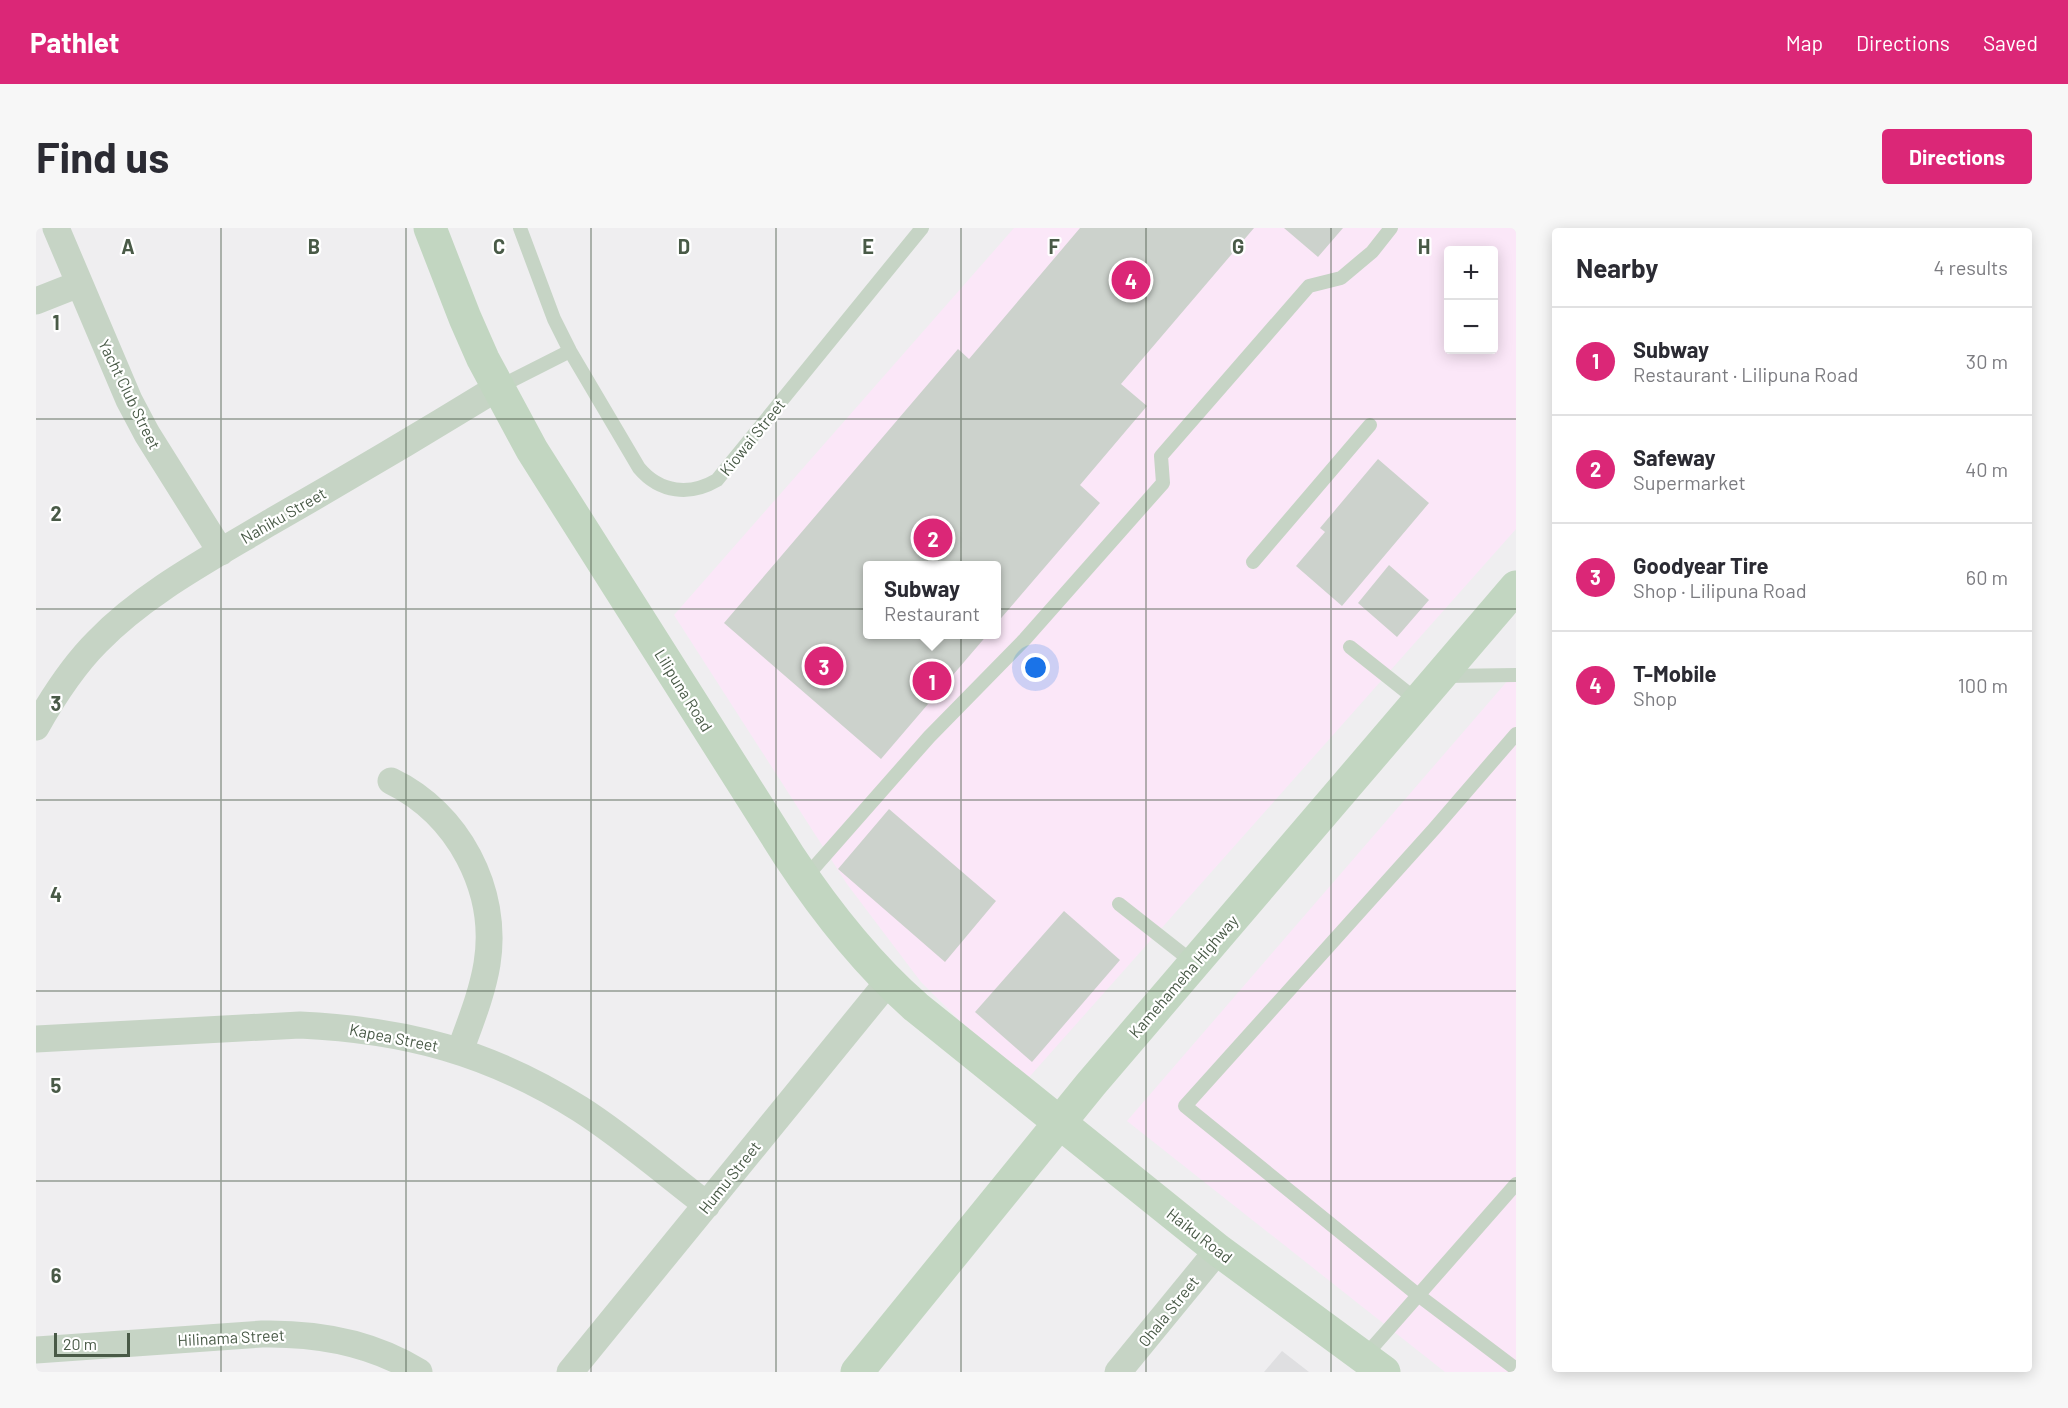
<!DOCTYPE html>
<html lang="en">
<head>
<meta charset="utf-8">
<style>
	:root { --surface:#fff; --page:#f7f7f7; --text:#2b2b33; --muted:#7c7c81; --line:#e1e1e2; --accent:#db2777 }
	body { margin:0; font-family:Barlow,sans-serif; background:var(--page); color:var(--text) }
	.controls { position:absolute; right:18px; top:18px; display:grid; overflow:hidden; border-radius:6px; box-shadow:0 3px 15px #0003 }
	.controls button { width:54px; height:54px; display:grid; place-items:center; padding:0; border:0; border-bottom:2px solid var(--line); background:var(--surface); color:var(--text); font:30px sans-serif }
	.scale { position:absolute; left:18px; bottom:15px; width:76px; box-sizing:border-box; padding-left:6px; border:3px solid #495a47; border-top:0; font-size:16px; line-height:21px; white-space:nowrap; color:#495a47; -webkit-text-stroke:4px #fff; paint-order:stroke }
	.you { position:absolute; left:1000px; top:440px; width:21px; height:21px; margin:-15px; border:4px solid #fff; border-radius:50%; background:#1a73e8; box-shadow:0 0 0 9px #1a73e833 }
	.badge { display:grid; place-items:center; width:39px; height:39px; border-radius:50%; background:var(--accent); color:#fff; font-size:20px; font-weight:700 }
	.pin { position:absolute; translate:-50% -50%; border:3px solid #fff; box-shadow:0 2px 6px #0006 }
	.popup { position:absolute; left:827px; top:333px; width:138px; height:78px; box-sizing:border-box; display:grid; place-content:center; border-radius:6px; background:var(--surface); filter:drop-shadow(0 2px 4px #0005); font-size:20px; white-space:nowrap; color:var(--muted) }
	.popup b { font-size:22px; color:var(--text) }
	.popup::after { content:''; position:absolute; left:50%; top:100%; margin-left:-12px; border:12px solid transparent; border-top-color:var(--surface) }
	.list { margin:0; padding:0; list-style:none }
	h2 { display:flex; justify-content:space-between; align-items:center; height:78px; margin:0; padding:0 24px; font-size:26px }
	h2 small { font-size:20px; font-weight:400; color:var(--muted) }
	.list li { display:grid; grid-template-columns:39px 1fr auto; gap:18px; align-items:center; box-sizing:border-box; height:108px; padding:0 24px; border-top:2px solid var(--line) }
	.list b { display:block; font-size:22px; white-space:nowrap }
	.list p { margin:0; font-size:20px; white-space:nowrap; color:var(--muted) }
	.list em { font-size:20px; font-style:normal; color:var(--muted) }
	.map { position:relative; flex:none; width:1480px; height:1144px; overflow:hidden; border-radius:6px }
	header { display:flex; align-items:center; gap:36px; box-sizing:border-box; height:84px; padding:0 30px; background:var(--accent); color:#fff }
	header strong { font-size:28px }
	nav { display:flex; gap:33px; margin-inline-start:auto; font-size:21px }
	.intro { display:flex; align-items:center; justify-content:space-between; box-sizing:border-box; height:144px; padding:0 36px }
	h1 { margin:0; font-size:42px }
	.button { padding:15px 27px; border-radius:6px; background:var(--accent); color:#fff; font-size:21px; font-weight:700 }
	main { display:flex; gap:36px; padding:0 36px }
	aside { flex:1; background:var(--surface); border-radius:6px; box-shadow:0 3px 15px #0003 }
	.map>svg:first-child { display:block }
	.commercial { fill:#fbe7f8; fill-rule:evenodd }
	.education { fill:#dfdfe1 }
	.building { fill:#ccd2cc }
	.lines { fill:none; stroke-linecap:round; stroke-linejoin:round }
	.lane { stroke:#c6d4c5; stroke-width:14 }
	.street { stroke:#c6d4c5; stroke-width:27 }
	.secondary { stroke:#c2d6c1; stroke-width:33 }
	.grid { fill:none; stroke:#495a47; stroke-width:1.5; stroke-opacity:0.55 }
	.labels { text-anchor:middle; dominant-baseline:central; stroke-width:4.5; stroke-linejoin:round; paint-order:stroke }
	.street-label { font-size:16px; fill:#495a47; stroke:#fff }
	.grid-label { font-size:20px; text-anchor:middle; font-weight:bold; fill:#495a47; stroke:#fff; stroke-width:4.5; stroke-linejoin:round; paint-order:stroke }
</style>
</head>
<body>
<header>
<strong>Pathlet</strong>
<nav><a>Map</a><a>Directions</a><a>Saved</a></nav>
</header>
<div class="intro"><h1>Find us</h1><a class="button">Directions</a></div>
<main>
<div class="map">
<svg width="1480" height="1144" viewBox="0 0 1480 1144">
	<rect width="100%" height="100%" fill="#efeef0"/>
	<path class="commercial" d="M978 0H1480V301L987 856 885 754 811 656 638 387ZM1412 22H1458V122H1412ZM832 338H960V406H832Z
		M1480 443V1144H1409L1091 893Z"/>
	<path class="education" d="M1246 1123 1273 1144H1228Z"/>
	<path class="building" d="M1044 0H1218L1085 156 1111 178 1044 257 1064 275 960 396V338H832V406H952L845 531 688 395 922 121 933 131Z
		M1248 0H1307L1282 29Z
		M1342 231 1393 275 1306 378 1260 338 1289 304 1284 300Z
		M1353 337 1393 372 1361 409 1322 375Z
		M853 581 960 673 909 734 802 641Z
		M1028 683 1084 732 996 834 939 784Z"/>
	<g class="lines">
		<path class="lane" d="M484 0 518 91 534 123 603 240C624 265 654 268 681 252L886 0
			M461 160 534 123
			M1217 334 1334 197
			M1314 419 1382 473
			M1409 448 1480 447
			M1480 506 1398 601 1149 878 1382 1067 1480 1141
			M768 651 893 509 989 411 1127 255 1125 228 1273 58 1305 50 1336 24 1355 0
			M1083 676 1158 735
			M1328 1129 1480 956"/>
		<path class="street" d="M20 0 93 172 111 206 185 324
			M0 73 43 56
			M0 499C17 469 36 439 61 414 108 365 175 330 233 295 310 251 386 206 461 160
			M355 553C422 585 463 662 451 736 446 766 434 795 424 823
			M0 811 264 797C370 802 453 824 544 881 588 909 629 945 671 977
			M0 1122 226 1106C282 1105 335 1114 383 1144
			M534 1144 852 754
			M1082 1144 1182 1022"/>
		<path class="secondary" d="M394 0 429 90 447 131 496 222 753 628C790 684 830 735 880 779L1182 1022 1348 1144
			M821 1144 1055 856 1480 359"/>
	</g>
	<path class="grid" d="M185 0V1144M370 0V1144M555 0V1144M740 0V1144M925 0V1144M1110 0V1144M1295 0V1144M0 191H1480M0 381H1480M0 572H1480M0 763H1480M0 953H1480"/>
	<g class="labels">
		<g class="street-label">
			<text transform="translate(94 166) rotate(64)">Yacht Club Street</text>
			<text transform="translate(716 209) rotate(-51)">Kiowai Street</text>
			<text transform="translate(247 287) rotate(-30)">Nahiku Street</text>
			<text transform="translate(648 462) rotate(58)">Lilipuna Road</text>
			<text transform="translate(1147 748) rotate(-49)">Kamehameha Highway</text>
			<text transform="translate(358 809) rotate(11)">Kapea Street</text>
			<text transform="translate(693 949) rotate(-51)">Humu Street</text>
			<text transform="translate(1164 1007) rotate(38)">Haiku Road</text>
			<text transform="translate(1132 1083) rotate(-51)">Ohala Street</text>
			<text transform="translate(195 1109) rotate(-3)">Hilinama Street</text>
		</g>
	</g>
	<g class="grid-label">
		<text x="92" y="26">A</text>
		<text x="278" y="26">B</text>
		<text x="463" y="26">C</text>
		<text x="648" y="26">D</text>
		<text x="832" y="26">E</text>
		<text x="1018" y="26">F</text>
		<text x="1202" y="26">G</text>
		<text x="1388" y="26">H</text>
		<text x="20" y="102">1</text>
		<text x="20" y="293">2</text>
		<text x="20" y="483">3</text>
		<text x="20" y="674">4</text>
		<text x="20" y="865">5</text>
		<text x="20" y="1055">6</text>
	</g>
</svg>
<div class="controls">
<button>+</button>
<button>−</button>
</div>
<div class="scale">20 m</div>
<div class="you"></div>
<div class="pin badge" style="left:896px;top:453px">1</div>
<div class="popup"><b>Subway</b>Restaurant</div>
<div class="pin badge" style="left:897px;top:310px">2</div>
<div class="pin badge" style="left:788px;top:438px">3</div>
<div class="pin badge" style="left:1095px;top:52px">4</div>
</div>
<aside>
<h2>Nearby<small>4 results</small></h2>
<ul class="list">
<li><span class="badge">1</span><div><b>Subway</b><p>Restaurant · Lilipuna Road</p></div><em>30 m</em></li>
<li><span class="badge">2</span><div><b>Safeway</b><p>Supermarket</p></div><em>40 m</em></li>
<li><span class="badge">3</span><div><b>Goodyear Tire</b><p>Shop · Lilipuna Road</p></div><em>60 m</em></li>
<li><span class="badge">4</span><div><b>T-Mobile</b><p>Shop</p></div><em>100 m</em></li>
</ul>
</aside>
</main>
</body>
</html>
